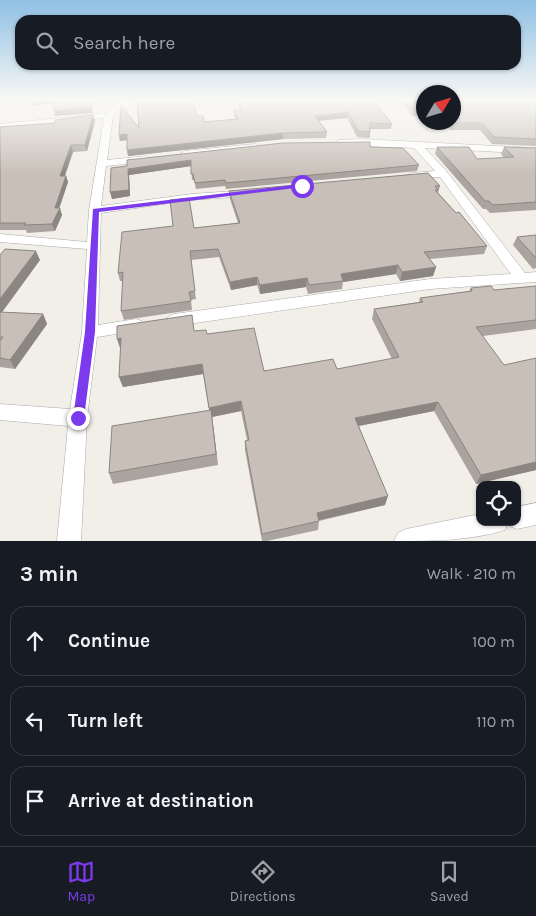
<!DOCTYPE html>
<html lang="en">
<head>
<meta charset="utf-8">
<style>
	:root { --surface:#171b24; --page:#20242c; --text:#f1f3f6; --muted:#9ea1a6; --line:#363941; --accent:#7c3aed }
	body { margin:0; font-family:Karla,sans-serif; background:var(--page); color:var(--text) }
	.controls { position:absolute; right:15px; bottom:15px; display:grid; overflow:hidden; border-radius:10px; box-shadow:0 1px 4px #0004 }
	.controls button { width:45px; height:45px; display:grid; place-items:center; padding:0; border:0; border-bottom:1px solid var(--line); background:var(--surface); color:var(--text); font:25px sans-serif }
	.compass { position:absolute; left:416px; top:85px; width:45px; height:45px; border-radius:50%; background:var(--surface); box-shadow:0 1px 4px #0004; rotate:52deg }
	.stop { position:absolute; width:15px; height:15px; margin:-11px; border:4px solid #7c3aed; border-radius:50%; background:#fff }
	.stop.end { background:#7c3aed; border-color:#fff; box-shadow:0 1px 5px #0008 }
	.list { margin:0; padding:0; list-style:none }
	h2 { display:flex; justify-content:space-between; align-items:center; height:65px; margin:0; padding:0 20px; font-size:21px }
	h2 small { font-size:16px; font-weight:400; color:var(--muted) }
	.list li { display:grid; grid-template-columns:32px 1fr auto; gap:15px; align-items:center; box-sizing:border-box; height:70px; margin:0 10px 10px; padding:0 10px; border:1px solid var(--line); border-radius:15px }
	.list b { display:block; font-size:19px; white-space:nowrap }
	.list em { font-size:16px; font-style:normal; color:var(--muted) }
	.icon { flex:none; width:28px; height:28px; fill:none; stroke:currentColor; stroke-width:2; stroke-linecap:round; stroke-linejoin:round }
	.map { position:relative; flex:none; width:536px; height:541px; overflow:hidden }
	.search { position:absolute; background:var(--surface); box-shadow:0 1px 4px #0004; left:15px; right:15px; top:15px; height:55px; display:flex; align-items:center; gap:12px; box-sizing:border-box; padding:0 18px; border-radius:15px; color:var(--muted); font-size:19px }
	.sheet { height:305px; background:var(--surface) }
	nav { display:flex; justify-content:space-around; align-items:center; box-sizing:border-box; height:70px; border-top:1px solid var(--line); background:var(--surface); font-size:14px; color:var(--muted) }
	nav a { display:grid; justify-items:center; gap:2px }
	nav .on { color:var(--accent) }
	.map>svg:first-child { display:block }
	.lines { fill:none; stroke-linecap:round; stroke-linejoin:round }
	.minor-casing { stroke:#a9a9a9; stroke-width:1 }
	.minor { fill:#fff; fill-rule:evenodd }
	.wall { fill:#aba49e }
	.shaded-wall { fill:#8b8681 }
	.building { fill:#c7bfb8; stroke:#8b8681 }
	.route { fill:#7c3aed }
</style>
</head>
<body>
<div class="map">
<svg width="536" height="541" viewBox="0 0 536 541">
	<rect width="100%" height="100%" fill="#f2efe9"/>
	<g class="lines">
		<g class="minor-casing">
			<path id="minor" d="M117 100H125L124 102 191 100 187 102 122 107 113 116 107 160 146 156 151 159 146 162 106 166 101 206 192 194 248 190 254 193 248 196 192 200 101 213 98 325 136 319 142 321 144 325 142 329 136 331 97 337 87 418 81 541H57L68 426 0 420V404L70 409 82 332 87 249 0 242V234L87 242 89 210 104 118 0 130V124L107 113 116 104Z
				M361 139 536 148V154L425 148 447 172 525 273 536 272V282L430 289 174 326 169 324 166 320 169 316 174 314 430 279 511 274 440 177 407 178 406 176 411 173 435 171 414 148C402 147 339 147 334 143L339 140Z
				M256 144 261 147 259 149 185 157 180 154 185 151Z
				M536 503V525L517 529 509 526 508 523 505 530C470 541 431 541 394 541L398 533 406 529 480 514V522H517V507Z"/>
		</g>
		<use href="#minor" class="minor"/>
	</g>
	<path class="wall" d="M237 100H373L392 124 391 129H370V138L357 137 347 118 318 121 327 132 326 138 283 139 128 156 127 140 120 141 119 135 139 128 197 116 204 122 236 119 234 116V110H240Z
		M401 100H424V116H412Z
		M536 100V146L492 144 480 130H450L444 122H454Z
		M95 121 87 151 73 152 65 176H66L68 182 59 208 62 215 55 231 27 233 26 230H0V127Z
		M370 147 419 165 417 171 226 189 225 186 196 189 194 180H192L191 166 129 175 130 196 112 199 111 168Z
		M437 147 477 159 504 158 501 154 504 147 536 148V210L490 213 486 209H483L435 154Z
		M440 186 438 193 487 246 484 254 430 259 436 267 433 276 400 281 396 274 343 282 342 289 308 294 306 287 260 294 257 285 231 290 219 257 191 260 196 299 191 300 192 310 124 320 121 311 123 281H120L118 273 194 228 238 223 230 199 229 191Z
		M536 235V268L533 269 513 245 517 237Z
		M0 255 40 260 2 312 43 314 47 324 15 369 0 367Z
		M536 286V329L483 336 536 470 476 484 434 411 359 426 385 505 319 521 318 530 267 541H262L245 450V441L247 440 241 411 212 417 218 465 113 484 109 473 209 410 203 374 123 387 119 377 121 348H120L195 331 207 334 264 371 337 369 392 359 372 319 374 309 419 302 420 298 469 291 471 288 494 290Z"/>
	<path class="shaded-wall" d="M42 100H53L54 103 33 106 32 101Z
		M91 100 93 113 55 116 54 111Z
		M348 112 347 118 314 121 315 116Z
		M93 115 95 121 87 151 85 145Z
		M283 133V139L128 156 127 150Z
		M127 134 128 140 120 141 119 135Z
		M71 145 73 152 62 183 60 176Z
		M191 160 192 166 129 175 130 196 112 199 110 192 128 169Z
		M66 176 68 182 58 212 60 208 62 215 55 231 52 224 55 208Z
		M36 251 40 260 0 315V299Z
		M398 265 396 274 343 282V281L341 274Z
		M436 267 433 276 400 281 402 272Z
		M257 277V285L231 290 230 282Z
		M307 278 306 287 260 294V285Z
		M43 314 47 324 15 369 10 360Z
		M121 338 124 348H120L117 339Z
		M202 364 203 374 123 387 119 377Z
		M241 401V411L212 417 218 465 209 408Z
		M438 402 434 411 353 427 355 418Z
		M536 462V470L476 484 481 475Z
		M388 496 385 505 315 521 317 513Z"/>
	<path class="building" d="M53 100H91L92 107 54 111Z
		M192 100 197 116H203L204 122 238 119 234 110H241L238 100H373L392 124 370 123V132L358 131 348 112 315 116 327 132 283 133 127 150V134L119 135 121 105 139 128 137 102Z
		M407 100H424V109H414Z
		M454 100H536V139L494 137 482 123H452L454 122Z
		M93 115 85 145H71L60 176H66L55 208H60L52 224 24 225 26 223H0V127L55 123V120Z
		M370 142V147L403 148 419 165 226 183 225 180 195 183 193 174H191V160L128 169 129 190 110 192 111 168 127 166V160L283 143Z
		M437 147H469L477 159 514 157 504 147 536 148V202L493 205 489 201H485Z
		M428 173 440 186H435L438 190H435L456 213 459 212 487 246 424 252 436 267 402 272 398 265 341 274 343 281 309 285 307 278 260 285 257 277 230 282 218 249 190 251 195 291 189 292 191 301 121 311 123 272 118 273 122 232 173 226 170 200 189 198 194 228 240 223 229 191Z
		M536 235V258L517 237Z
		M5 249 36 251 0 299V255Z
		M491 286 494 290 536 286V320L476 327 504 365 536 358V462L481 475 438 402 355 418 388 496 317 513 319 521 262 534 245 441 249 440 241 401 209 408 202 364 119 377 121 338 117 339V326L192 315 194 331 206 330 207 334 254 328 264 371 333 359 337 369 399 357 374 309 423 302 420 298 472 291 471 288Z
		M0 312 43 314 10 360 0 358V341L3 337H0Z
		M211 410 216 454 109 473 112 426Z"/>
	<linearGradient id="sky" x2="0" y2="1"><stop stop-color="#8fc0e4"/><stop offset="0.57" stop-color="#f9f8f5"/><stop offset="1" stop-color="#f9f8f5" stop-opacity="0"/></linearGradient>
	<rect width="536" height="175" fill="url(#sky)"/>
	<path class="route" d="M302 184 305 186 304 187 99 212 95 332 84 418 82 422 78 423 74 422 73 418 85 332 93 209Z"/>
</svg>
<div class="controls">
<button><svg class="icon" aria-label="locate" viewBox="0 0 24 24"><circle cx="12" cy="12" r="6"/><path d="M12 2v4M12 18v4M2 12h4M18 12h4"/></svg></button>
</div>
<svg class="compass" viewBox="-18 -18 36 36"><path d="M0-13l5 13h-10z" fill="#e53935"/><path d="M0 13l5-13h-10z" fill="#9ea1a6"/></svg>
<div class="stop" style="left:302px;top:186px"></div>
<div class="stop end" style="left:78px;top:418px"></div>
<div class="search"><svg class="icon" aria-label="search" viewBox="0 0 24 24"><circle cx="10" cy="10" r="6"/><path d="M15 15l6 6"/></svg>Search here</div>
</div>
<section class="sheet">
<h2>3 min<small>Walk · 210 m</small></h2>
<ul class="list">
<li><svg class="icon" aria-label="ahead" viewBox="0 0 24 24"><path d="M12 20V5M6 11l6-6 6 6"/></svg><div><b>Continue</b></div><em>100 m</em></li>
<li><svg class="icon" aria-label="left" viewBox="0 0 24 24"><path d="M17 20v-9H6M10 6l-5 5 5 5"/></svg><div><b>Turn left</b></div><em>110 m</em></li>
<li><svg class="icon" aria-label="arrive" viewBox="0 0 24 24"><path d="M6 21V4h12l-3 4 3 4H6"/></svg><div><b>Arrive at destination</b></div></li>
</ul>
</section>
<nav>
<a class="on"><svg class="icon" aria-label="map" viewBox="0 0 24 24"><path d="M3 6l6-2 6 2 6-2v14l-6 2-6-2-6 2zM9 4v14M15 6v14"/></svg>Map</a>
<a><svg class="icon" aria-label="directions" viewBox="0 0 24 24"><path d="M12 3l9 9-9 9-9-9zM9 14v-3h6M13 9l2 2-2 2"/></svg>Directions</a>
<a><svg class="icon" aria-label="saved" viewBox="0 0 24 24"><path d="M7 4h10v16l-5-4-5 4z"/></svg>Saved</a>
</nav>
</body>
</html>
